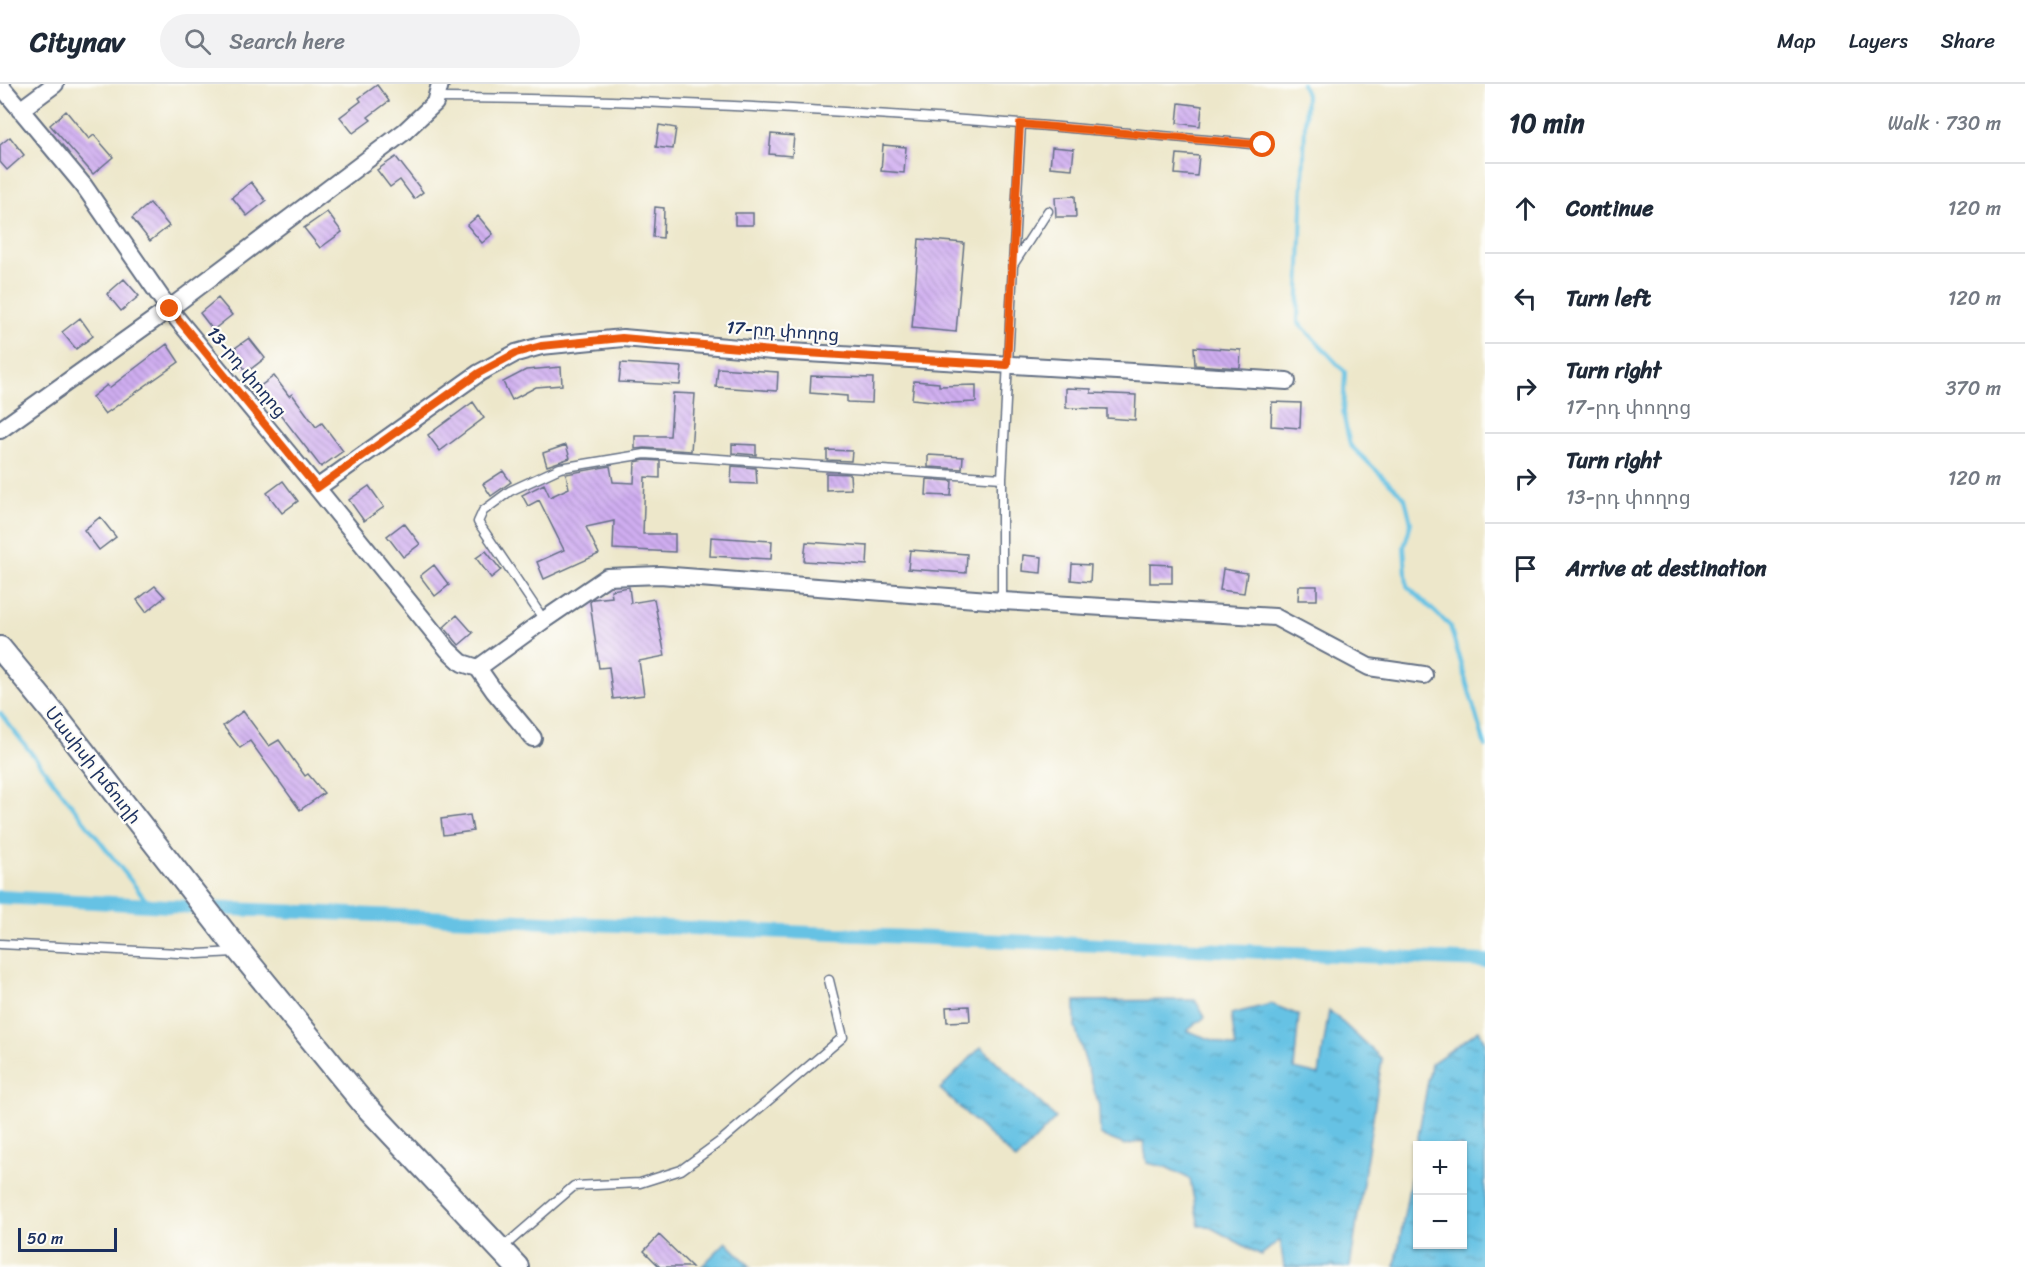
<!DOCTYPE html>
<html lang="en">
<head>
<meta charset="utf-8">
<style>
	:root { --surface:#fff; --page:#f2f2f3; --text:#1f2937; --muted:#747a83; --line:#e0e1e3 }
	body { margin:0; font-family:Sriracha,"Noto Sans Armenian",sans-serif; background:var(--page); color:var(--text) }
	.controls { position:absolute; right:18px; bottom:18px; display:grid; overflow:hidden; border-radius:0px; box-shadow:0 2px 4px #0004 }
	.controls button { width:54px; height:54px; display:grid; place-items:center; padding:0; border:0; border-bottom:2px solid var(--line); background:var(--surface); color:var(--text); font:30px sans-serif }
	.scale { position:absolute; left:18px; bottom:15px; width:99px; box-sizing:border-box; padding-left:6px; border:3px solid #1b2f5e; border-top:0; font-size:16px; line-height:21px; white-space:nowrap; color:#1b2f5e; -webkit-text-stroke:4px #fdfcf7; paint-order:stroke }
	.stop { position:absolute; width:18px; height:18px; margin:-14px; border:4px solid #ea580c; border-radius:50%; background:#fff }
	.stop.end { background:#ea580c; border-color:#fff; box-shadow:0 2px 6px #0008 }
	.list { margin:0; padding:0; list-style:none }
	h2 { display:flex; justify-content:space-between; align-items:center; height:78px; margin:0; padding:0 24px; font-size:26px }
	h2 small { font-size:20px; font-weight:400; color:var(--muted) }
	.list li { display:grid; grid-template-columns:39px 1fr auto; gap:18px; align-items:center; box-sizing:border-box; height:90px; padding:0 24px; border-top:2px solid var(--line) }
	.list b { display:block; font-size:22px; white-space:nowrap }
	.list p { margin:0; font-size:20px; white-space:nowrap; color:var(--muted) }
	.list em { font-size:20px; font-style:normal; color:var(--muted) }
	.icon { flex:none; width:33px; height:33px; fill:none; stroke:currentColor; stroke-width:2; stroke-linecap:round; stroke-linejoin:round }
	.map { position:relative; flex:none; width:1485px; height:1183px; overflow:hidden }
	header { display:flex; align-items:center; gap:36px; box-sizing:border-box; height:84px; padding:0 30px; background:var(--surface); border-bottom:2px solid var(--line) }
	header strong { font-size:28px }
	nav { display:flex; gap:33px; margin-inline-start:auto; font-size:21px }
	.search { width:420px; height:54px; background:var(--page); display:flex; align-items:center; gap:15px; box-sizing:border-box; padding:0 21px; border-radius:33px; color:var(--muted); font-size:22px }
	main { display:flex }
	aside { flex:1; background:var(--surface) }
	.map>svg:first-child { display:block }
	.water { fill:url(#water-ripples); stroke:#4078a1; stroke-width:1.5; fill-rule:evenodd }
	.lines { fill:none; stroke-linecap:round; stroke-linejoin:round }
	.stream { stroke:#66c2e4; stroke-width:4 }
	.canal { stroke:#66c2e4; stroke-width:14 }
	.building { fill:url(#building-back-hatch) }
	.lane-casing { stroke:#646f84; stroke-width:11 }
	.street-casing { stroke:#646f84; stroke-width:20 }
	.secondary-casing { stroke:#646f84; stroke-width:26 }
	.lane { stroke:#fff; stroke-width:8 }
	.street { stroke:#fff; stroke-width:16 }
	.secondary { stroke:#fff; stroke-width:22 }
	.route { stroke:#ea580c; stroke-width:8 }
	.labels { text-anchor:middle; dominant-baseline:central; stroke-width:4.5; stroke-linejoin:round; paint-order:stroke }
	.street-label { font-size:18px; fill:#1b2f5e; stroke:#fdfcf7 }
</style>
</head>
<body>
<header>
<strong>Citynav</strong>
<div class="search"><svg class="icon" aria-label="search" viewBox="0 0 24 24"><circle cx="10" cy="10" r="6"/><path d="M15 15l6 6"/></svg>Search here</div>
<nav><a>Map</a><a>Layers</a><a>Share</a></nav>
</header>
<main>
<div class="map">
<svg width="1485" height="1183" viewBox="0 0 1485 1183">
	<defs>
		<pattern id="water-ripples" width="26" height="14" patternUnits="userSpaceOnUse" patternTransform="scale(1.5)"><rect width="26" height="14" fill="#66c2e4"/><path d="M2 4q2-2 4 0t4 0M15 11q2-2 4 0t4 0" fill="none" stroke="#539ebc"/></pattern>
		<pattern id="building-back-hatch" width="6" height="6" patternUnits="userSpaceOnUse" patternTransform="scale(1.5)"><rect width="6" height="6" fill="#d0aef1"/><path d="M-1 5l2 2M0 0l6 6M5-1l2 2" fill="none" stroke="#a88ec6"/></pattern>
	</defs>
	<rect width="100%" height="100%" fill="#fdfcf7"/>
	<filter id="ink" filterUnits="userSpaceOnUse"><feTurbulence type="fractalNoise" baseFrequency=".0167" numOctaves="2"/><feDisplacementMap in="SourceGraphic" scale="12" xChannelSelector="R" yChannelSelector="G"/><feConvolveMatrix kernelMatrix="1 2 1 2 8 2 1 2 1" color-interpolation-filters="sRGB"/></filter>
	<filter id="wash" filterUnits="userSpaceOnUse"><feTurbulence type="fractalNoise" baseFrequency=".008" numOctaves="4" result="noise"/><feDisplacementMap in="SourceGraphic" scale="24" xChannelSelector="R" yChannelSelector="G"/><feGaussianBlur stdDeviation="1.35" result="paint"/><feColorMatrix in="noise" values="0 0 0 0 0 0 0 0 0 0 0 0 0 0 0 0 0 1.4 0 .05"/><feComposite in="paint" operator="in"/></filter>
	<g filter="url(#wash)">
		<rect width="100%" height="100%" fill="#ede7ca"/>
		<path class="water" d="M1195 916 1205 933 1187 947 1236 964 1231 930 1271 920 1299 931 1294 985 1319 991 1329 926 1382 975 1350 1183H1284L1280 1156 1261 1171 1208 1142H1199L1190 1095 1166 1083 1147 1079 1143 1057 1125 1061 1100 1051 1099 1022 1075 943V917Z
			M1479 946 1485 959V1183H1395L1431 980ZM1418 1062H1462V1160H1418Z
			M981 963 1056 1034 1016 1076 940 1005Z
			M726 1158 751 1183H701Z"/>
		<g class="lines">
			<path class="stream" d="M1302 0 1306 11 1298 238 1345 288 1343 329 1350 361 1405 414 1411 439 1404 463 1407 502 1450 542 1485 662
				M0 629 149 820"/>
			<path class="canal" d="M0 813 206 824 1485 877"/>
		</g>
		<g id="blocks">
			<path class="building" d="M377 1 389 17 368 33 371 36 353 49 340 33 361 17 359 14Z
				M1179 19 1202 22 1200 42 1177 39Z
				M66 27 89 55 94 51 113 73 93 90 50 41Z
				M659 41 676 44 673 65 656 63Z
				M771 50 794 52 792 72 769 70Z
				M10 53 24 71 7 86 0 78V61Z
				M883 61 906 63 904 89 881 87Z
				M1052 63 1074 65 1072 85 1050 83Z
				M1177 70 1199 72 1197 92 1175 90Z
				M396 73 423 108 414 115 400 96 390 103 377 86Z
				M251 98 266 117 247 132 232 113Z
				M1075 112 1076 133H1056L1055 113Z
				M150 119 169 142 150 157 132 134Z
				M655 123 664 124 663 154 653 153Z
				M327 128 342 148 320 164 304 144Z
				M735 129H753V141H735Z
				M478 132 493 150 482 159 467 141Z
				M919 155 964 159 956 248 912 244Z
				M124 195 139 212 121 227 107 210Z
				M218 214 232 231 213 246 200 229Z
				M80 234 93 252 76 265 62 248Z
				M249 254 265 274 247 288 231 267Z
				M167 260 179 278 105 330 92 313 107 301 109 304Z
				M1194 263 1241 266 1240 284 1195 281Z
				M621 279 682 283 680 301 619 298Z
				M561 283 562 301 536 303 512 316 503 298 526 286Z
				M718 284 778 288 777 307 716 303Z
				M274 292 289 312 292 310 316 343 322 339 343 367 321 383 259 303Z
				M811 292 873 294 872 319 847 318V312L810 309Z
				M914 297 939 299V302L976 301V318L952 319 912 315Z
				M1066 304 1091 305V309L1136 311 1135 336 1107 334V325L1066 324Z
				M673 309 695 310 691 367 645 364 635 365V352H670Z
				M473 318 484 334 440 367 428 351Z
				M1272 318 1301 319 1300 344 1271 342Z
				M732 360 756 361V371L732 369Z
				M566 361 570 374 547 382 543 369Z
				M827 366 852 367 851 377 827 376Z
				M928 371 963 373 962 385 928 383Z
				M645 376 660 377V394L645 393 643 450H675V468L613 465 614 437 586 443 599 470 544 495 537 478 564 466 539 416 528 422 522 411 544 400 550 413 569 404 566 390 610 382 613 398 634 399 635 378Z
				M732 382 756 384 757 400 731 399Z
				M503 387 511 398 491 412 483 400Z
				M826 389 850 390 851 405 826 406Z
				M927 395 952 397 951 412 926 411Z
				M283 397 298 417 282 429 267 409Z
				M369 402 384 423 364 437 349 416Z
				M100 433 116 453 99 466 84 446Z
				M404 439 420 460 403 473 387 452Z
				M711 453 772 457 771 475 710 472Z
				M806 458 868 462 867 481 804 477Z
				M910 466 967 470 966 489 908 485Z
				M486 467 501 486 491 494 476 474Z
				M1023 471 1042 473 1041 489 1022 487Z
				M1072 480 1091 481 1090 498 1071 496Z
				M1150 480 1172 481V499H1150Z
				M434 481 449 501 435 512 420 492Z
				M1223 485 1247 489 1244 509 1220 506Z
				M155 502 165 513 146 528 137 516Z
				M1299 502H1317V516H1298Z
				M629 503 631 519 654 515 665 572 639 577 644 611 613 615 609 583 599 584 590 518 593 515 612 513 611 506Z
				M457 531 473 549 459 561 444 543Z
				M243 627 269 662 279 656 305 692 308 690 324 709 300 726 250 657 240 664 223 642Z
				M470 731 473 747 443 751 441 735Z
				M969 922 970 937 947 938 946 923Z
				M659 1151 692 1183H660L644 1167Z"/>
		</g>
	</g>
	<g filter="url(#ink)">
		<use href="#blocks" fill-opacity="0" stroke="#646f84" stroke-width="1.5"/>
		<g class="lines">
			<g class="lane-casing">
				<path id="lane" d="M436 14C631 14 826 26 1020 40 1101 46 1182 54 1263 61
					M1013 181 1021 40
					M1002 517V394L1013 181 1048 127
					M544 536 478 438 483 427 510 407 560 384 645 370 1002 394
					M0 860 198 870 235 868
					M501 1165 574 1102 640 1099 681 1086 722 1056 843 953 829 896"/>
			</g>
			<g class="street-casing">
				<path id="street" d="M0 1 84 102 169 225 317 404 448 566 462 579 478 584
					M20 26 55 0
					M0 346 169 225 404 48 435 19 440 0
					M317 404 479 289 516 269 541 262 623 254 773 267 1287 297
					M478 584 544 536 607 493 660 491 1002 517 1275 533 1369 583 1424 591
					M478 584 494 607 533 654"/>
			</g>
			<g class="secondary-casing">
				<path id="secondary" d="M0 564 55 631 227 852 364 1020 517 1183"/>
			</g>
			<use href="#lane" class="lane"/>
			<use href="#street" class="street"/>
			<use href="#secondary" class="secondary"/>
		</g>
	</g>
	<g class="lines" filter="url(#ink)">
		<path class="route" d="M170 225 317 404 479 289 516 269 541 262 622 254 773 267 1007 281 1020 40 1263 61"/>
	</g>
	<g class="labels">
		<g class="street-label">
			<text transform="translate(783 247) rotate(4)">17-րդ փողոց</text>
			<text transform="translate(247 288) rotate(50)">13-րդ փողոց</text>
			<text transform="translate(93 681) rotate(52)">Մասիսի խճուղի</text>
		</g>
	</g>
</svg>
<div class="controls">
<button>+</button>
<button>−</button>
</div>
<div class="scale">50 m</div>
<div class="stop" style="left:1263px;top:61px"></div>
<div class="stop end" style="left:170px;top:225px"></div>
</div>
<aside>
<h2>10 min<small>Walk · 730 m</small></h2>
<ul class="list">
<li><svg class="icon" aria-label="ahead" viewBox="0 0 24 24"><path d="M12 20V5M6 11l6-6 6 6"/></svg><div><b>Continue</b></div><em>120 m</em></li>
<li><svg class="icon" aria-label="left" viewBox="0 0 24 24"><path d="M17 20v-9H6M10 6l-5 5 5 5"/></svg><div><b>Turn left</b></div><em>120 m</em></li>
<li><svg class="icon" aria-label="right" viewBox="0 0 24 24"><path d="M7 20v-9h11M14 6l5 5-5 5"/></svg><div><b>Turn right</b><p>17-րդ փողոց</p></div><em>370 m</em></li>
<li><svg class="icon" aria-label="right" viewBox="0 0 24 24"><path d="M7 20v-9h11M14 6l5 5-5 5"/></svg><div><b>Turn right</b><p>13-րդ փողոց</p></div><em>120 m</em></li>
<li><svg class="icon" aria-label="arrive" viewBox="0 0 24 24"><path d="M6 21V4h12l-3 4 3 4H6"/></svg><div><b>Arrive at destination</b></div></li>
</ul>
</aside>
</main>
</body>
</html>
